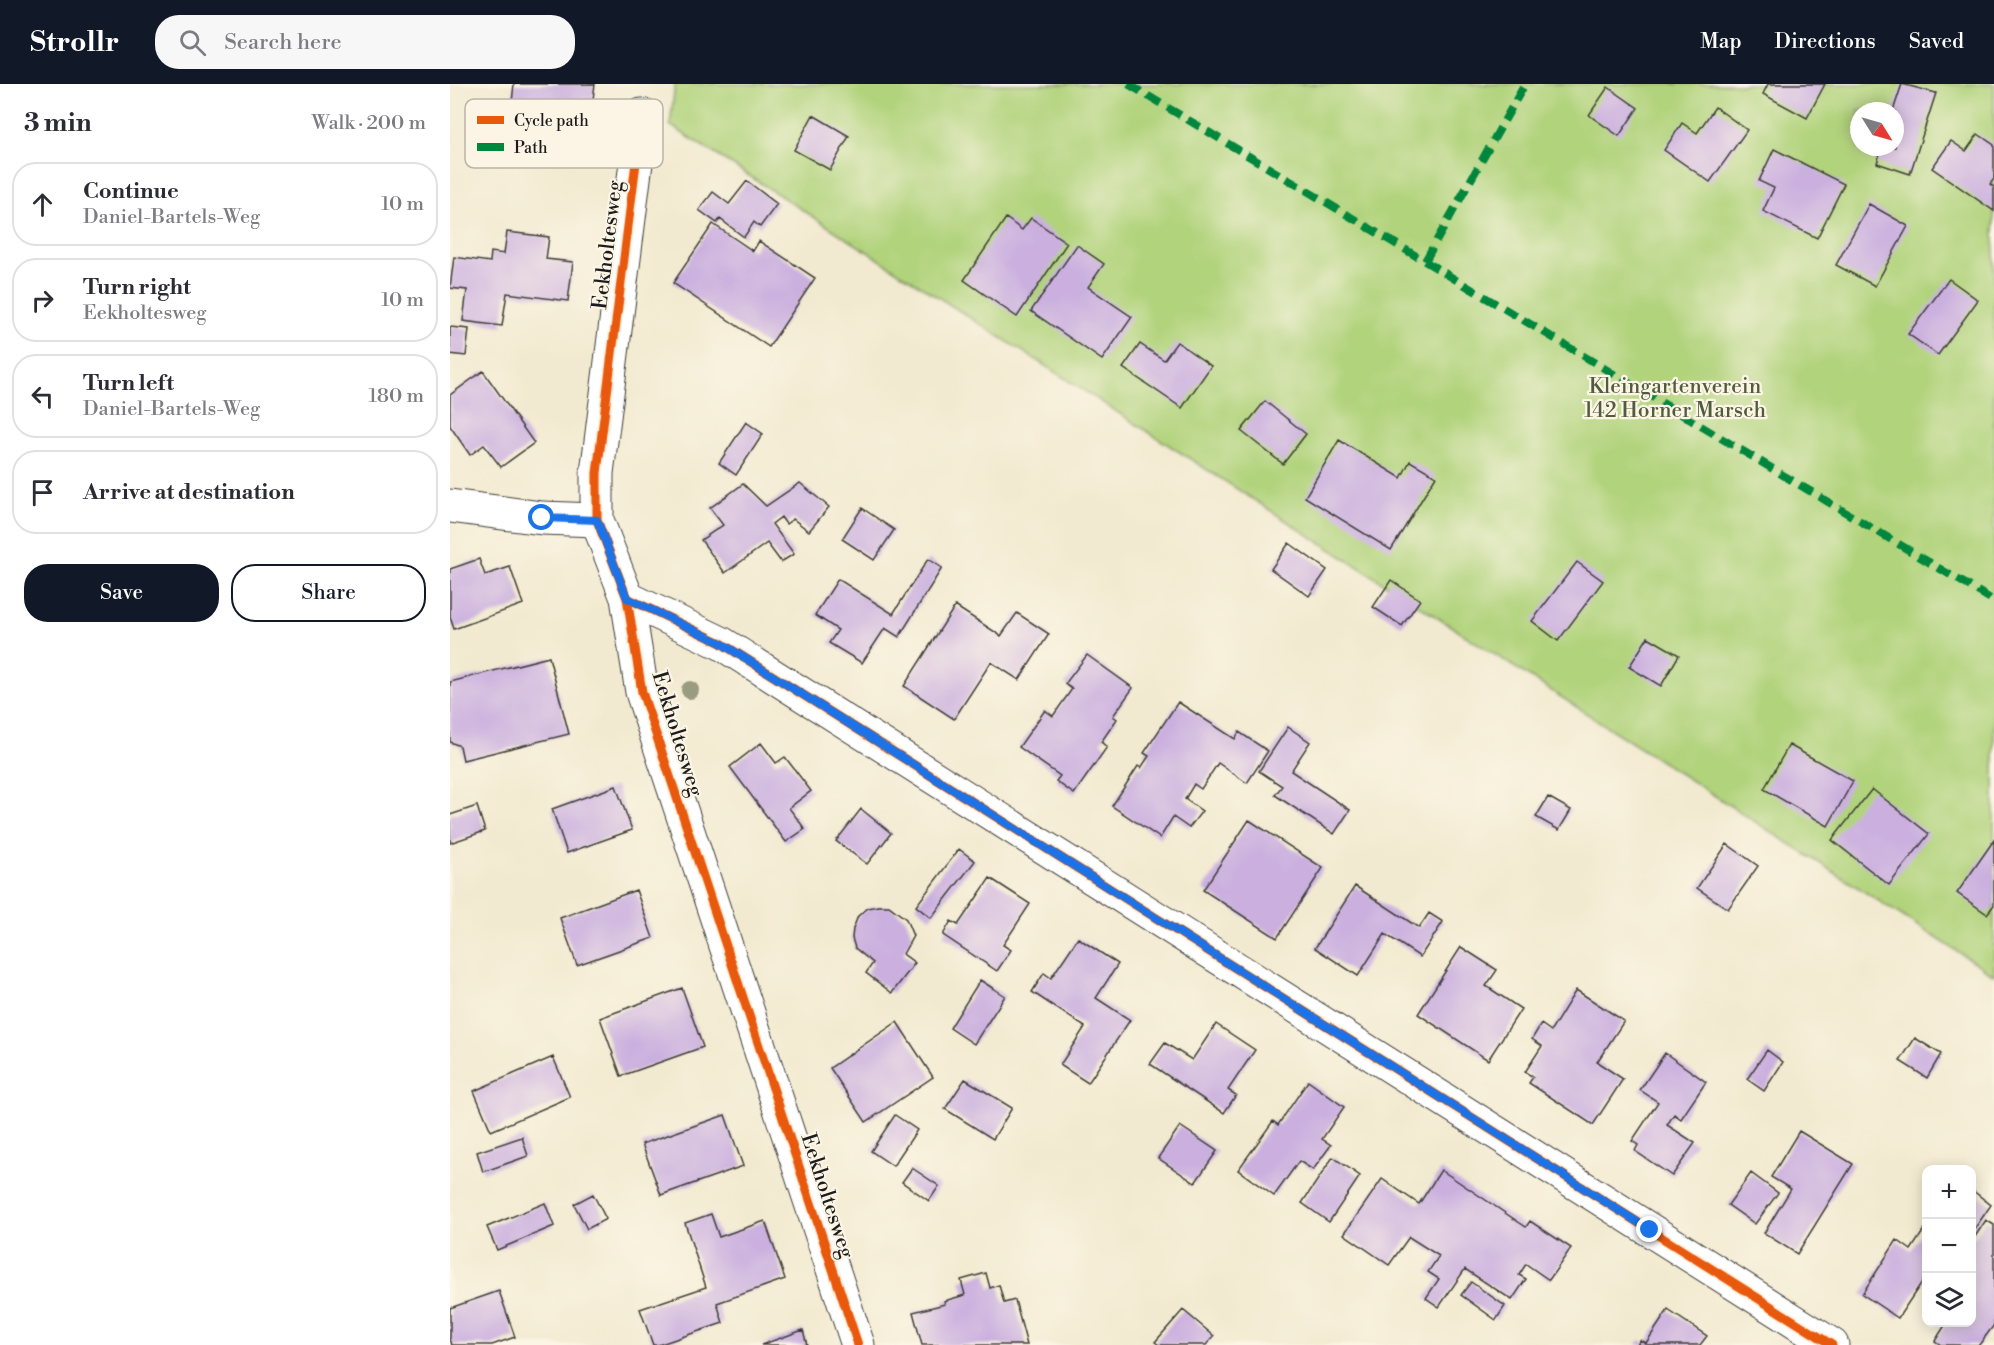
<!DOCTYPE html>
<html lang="en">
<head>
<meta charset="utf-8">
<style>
	:root { --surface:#fff; --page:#f7f7f7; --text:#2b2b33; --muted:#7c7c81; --line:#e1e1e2; --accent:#111827 }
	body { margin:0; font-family:"Libre Bodoni",serif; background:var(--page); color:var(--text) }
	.controls { position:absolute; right:18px; bottom:18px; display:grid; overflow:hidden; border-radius:12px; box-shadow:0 3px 15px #0003 }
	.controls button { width:54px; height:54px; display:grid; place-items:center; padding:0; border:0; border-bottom:2px solid var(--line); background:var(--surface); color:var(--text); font:30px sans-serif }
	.compass { position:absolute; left:1400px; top:18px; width:54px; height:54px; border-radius:50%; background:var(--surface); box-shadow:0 3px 15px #0003; rotate:127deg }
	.stop { position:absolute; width:18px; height:18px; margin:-14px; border:4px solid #1a73e8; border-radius:50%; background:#fff }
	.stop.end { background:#1a73e8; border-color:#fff; box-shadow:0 2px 6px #0008 }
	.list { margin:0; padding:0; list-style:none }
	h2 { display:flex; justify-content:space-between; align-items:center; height:78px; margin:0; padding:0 24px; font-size:26px }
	h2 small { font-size:20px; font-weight:400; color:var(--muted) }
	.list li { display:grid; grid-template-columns:39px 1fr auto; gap:18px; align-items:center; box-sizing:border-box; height:84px; margin:0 12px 12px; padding:0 12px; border:2px solid var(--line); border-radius:24px }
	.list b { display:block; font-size:22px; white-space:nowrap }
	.list p { margin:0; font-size:20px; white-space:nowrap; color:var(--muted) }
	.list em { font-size:20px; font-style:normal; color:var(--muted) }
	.actions { display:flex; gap:12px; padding:18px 24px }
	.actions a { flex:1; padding:14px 0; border:2px solid var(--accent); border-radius:24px; text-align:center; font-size:21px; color:var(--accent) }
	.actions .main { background:var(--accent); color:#fff }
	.icon { flex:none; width:33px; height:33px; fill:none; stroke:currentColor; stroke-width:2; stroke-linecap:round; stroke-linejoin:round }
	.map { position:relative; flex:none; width:1544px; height:1261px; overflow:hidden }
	header { display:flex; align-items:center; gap:36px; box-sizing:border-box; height:84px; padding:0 30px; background:var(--accent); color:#fff }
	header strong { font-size:28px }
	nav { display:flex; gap:33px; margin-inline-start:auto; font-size:21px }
	.search { width:420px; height:54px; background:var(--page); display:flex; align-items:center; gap:15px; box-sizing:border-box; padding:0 21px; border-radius:24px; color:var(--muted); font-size:22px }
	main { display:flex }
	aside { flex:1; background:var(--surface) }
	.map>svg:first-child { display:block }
	.green { fill:#b1d37c; stroke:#66784c; stroke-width:1.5; fill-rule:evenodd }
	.building { fill:#cbb0df }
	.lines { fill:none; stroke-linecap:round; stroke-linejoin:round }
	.minor-casing { stroke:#3c3b37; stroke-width:35 }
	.minor { stroke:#fff; stroke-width:33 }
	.quiet { stroke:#00873e; stroke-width:8; stroke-dasharray:15 8; stroke-linecap:butt }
	.cycleway-casing { stroke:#fcf5e5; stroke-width:13 }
	.cycleway { stroke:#e8590c; stroke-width:9 }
	.tree { fill:#999c80 }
	.route { stroke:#1a73e8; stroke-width:8 }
	.labels { text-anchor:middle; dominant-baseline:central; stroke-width:4.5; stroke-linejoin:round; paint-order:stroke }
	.street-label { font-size:21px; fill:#1c1c1c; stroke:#fcf5e5 }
	.park-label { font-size:21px; fill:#505c3e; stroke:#fcf5e5 }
	.key { fill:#fcf5e5; stroke:#b9b4a9; stroke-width:1.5 }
	.key-label { font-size:16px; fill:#1c1c1c }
</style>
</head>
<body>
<header>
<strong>Strollr</strong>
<div class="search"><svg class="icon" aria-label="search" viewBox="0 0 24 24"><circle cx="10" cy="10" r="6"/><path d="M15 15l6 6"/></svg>Search here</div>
<nav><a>Map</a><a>Directions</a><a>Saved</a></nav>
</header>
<main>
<aside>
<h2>3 min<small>Walk · 200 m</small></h2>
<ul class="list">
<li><svg class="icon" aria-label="ahead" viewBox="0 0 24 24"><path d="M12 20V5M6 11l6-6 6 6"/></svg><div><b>Continue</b><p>Daniel-Bartels-Weg</p></div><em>10 m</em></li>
<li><svg class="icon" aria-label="right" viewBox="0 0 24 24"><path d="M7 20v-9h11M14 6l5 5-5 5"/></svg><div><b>Turn right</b><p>Eekholtesweg</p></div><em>10 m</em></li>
<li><svg class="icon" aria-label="left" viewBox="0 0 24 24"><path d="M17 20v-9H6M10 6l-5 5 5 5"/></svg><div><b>Turn left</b><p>Daniel-Bartels-Weg</p></div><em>180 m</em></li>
<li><svg class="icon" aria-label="arrive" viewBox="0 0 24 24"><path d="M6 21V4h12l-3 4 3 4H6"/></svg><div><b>Arrive at destination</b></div></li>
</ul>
<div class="actions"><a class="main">Save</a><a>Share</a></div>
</aside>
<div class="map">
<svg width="1544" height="1261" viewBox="0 0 1544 1261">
	<rect width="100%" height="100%" fill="#fcf5e5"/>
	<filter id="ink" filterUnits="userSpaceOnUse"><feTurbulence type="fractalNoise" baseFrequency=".0167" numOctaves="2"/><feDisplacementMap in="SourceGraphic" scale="12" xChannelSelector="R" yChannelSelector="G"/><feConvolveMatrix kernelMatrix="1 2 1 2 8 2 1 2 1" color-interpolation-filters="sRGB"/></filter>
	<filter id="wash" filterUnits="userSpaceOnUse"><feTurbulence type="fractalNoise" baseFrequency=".008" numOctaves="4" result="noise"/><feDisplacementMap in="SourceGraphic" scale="24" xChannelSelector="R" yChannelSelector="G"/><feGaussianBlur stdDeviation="1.35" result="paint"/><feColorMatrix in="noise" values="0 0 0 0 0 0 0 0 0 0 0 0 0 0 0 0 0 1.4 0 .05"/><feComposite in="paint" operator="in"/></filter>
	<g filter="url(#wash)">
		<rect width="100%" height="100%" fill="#f2ead0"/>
		<path class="green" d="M225 0H1544V891L220 41ZM1409 27H1445V63H1409Z"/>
		<g id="blocks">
			<path class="building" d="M64 0H145L135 75 57 65Z
				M1318 0H1375L1357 34 1313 10Z
				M1452 0 1486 9 1460 90 1427 79 1432 63H1445V27H1443Z
				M1158 3 1188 24 1169 52 1139 31Z
				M1265 23 1297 46 1260 98 1214 66 1232 39 1247 49Z
				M363 31 399 52 380 86 344 66Z
				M1528 50 1544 61V95L1540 100 1544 103V127L1482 84 1501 57 1516 67Z
				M1324 65 1394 100 1367 154 1313 127 1324 104 1309 97Z
				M297 97 327 120 310 143 304 138 294 153 270 135 267 139 249 126 263 108 279 120Z
				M1419 120 1458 142 1425 202 1386 181Z
				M556 134 572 146 581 134 617 159 567 233 514 196Z
				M263 140 303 167 309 157 365 194 319 263 223 199Z
				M57 148 99 153 96 175 123 178 118 217 57 209 52 242 13 237 17 206 0 204 4 173 40 178 41 168 54 170Z
				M627 161 654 180 638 203 682 233 652 276 581 227Z
				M1499 195 1528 216 1488 271 1458 250Z
				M0 243 19 245 16 272 0 270Z
				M727 258 761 282 732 324 673 284 690 260 714 276Z
				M33 287 84 359 51 383 34 361 20 371 0 342V311Z
				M815 317 856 350 833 380 791 347Z
				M296 338 313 350 286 391 269 379Z
				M889 356 951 394 960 377 986 392 941 466 855 413Z
				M350 399 379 423 359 447 343 435 336 440 331 433 322 440 344 470 331 478 317 459 275 489 251 456 273 441 260 424 293 400 316 422Z
				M412 424 444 446 424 476 392 455Z
				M839 459 877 486 859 512 821 485Z
				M29 475 35 491 60 483 73 520 4 545 0 533V485Z
				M478 475 492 484 449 553 435 544 412 579 379 559 388 546 365 531 388 495 443 530Z
				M1127 478 1153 497 1108 557 1082 537Z
				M941 496 970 516 952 542 923 523Z
				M505 522 551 552 567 529 599 550 569 596 541 578 504 635 454 602Z
				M1198 553 1229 571 1211 602 1179 583Z
				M637 571 683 604 663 632 667 635 651 658 657 663 624 710 606 697 610 692 569 663 595 626 603 632 622 605 615 600Z
				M99 573 119 650 13 676 10 662 0 658V598Z
				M728 618 785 655 789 648 818 667 797 699 768 679 751 705 744 700 735 715 752 727 739 744 723 733 710 754 662 722 688 682 691 684 699 672 694 669Z
				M838 643 860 658 841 687 900 726 884 750 825 711 832 702 809 687Z
				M311 659 326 679 335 673 361 707 339 724 355 745 336 758 280 683Z
				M1339 661 1403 697 1378 742 1314 705Z
				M166 702 182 746 117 769 102 725Z
				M1422 705 1479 750 1439 801 1382 756Z
				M1098 713 1121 726 1109 746 1086 733Z
				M27 722 35 747 0 759V731Z
				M411 725 441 749 417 780 386 757Z
				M799 736 873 784 827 854 753 806Z
				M1544 756V821L1537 830 1507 809Z
				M1277 760 1308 782 1278 825 1247 804Z
				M509 765 525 777 481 834 466 822Z
				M540 794 580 820 553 861 561 866 547 887 493 851 501 837 508 841Z
				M905 802 969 844 979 829 993 838 970 873 935 850 908 892 865 864Z
				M186 806 203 854 127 881 110 834Z
				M429 822H439L456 835 463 852 453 870 465 879 442 909 416 889 423 879 405 864 402 854 403 845 408 832 418 824Z
				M628 854 668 880 646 914 680 936 638 999 610 981 635 943 582 908 594 889 601 894Z
				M1011 863 1047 886 1036 902 1071 925 1038 976 968 930Z
				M530 896 555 912 524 960 500 944Z
				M232 904 253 963 171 992 150 934Z
				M1126 906 1174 937 1147 978 1173 995 1143 1041 1079 999 1083 993 1075 988 1092 962 1082 955 1091 940 1101 947Z
				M447 938 483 993 416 1038 380 984Z
				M766 940 805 966 778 1006 786 1011 774 1029 700 980 715 959 742 976Z
				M1465 954 1491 970 1477 994 1450 977Z
				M1317 966 1333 978 1314 1007 1297 995Z
				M1215 969 1256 998 1231 1035 1224 1030 1217 1041 1245 1059 1222 1092 1185 1067 1188 1061 1182 1057 1208 1018 1190 1006Z
				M103 973 120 1013 41 1047 24 1007Z
				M515 995 562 1024 543 1055 495 1025Z
				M858 997 894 1023 872 1055 881 1061 863 1086 849 1077 824 1112 788 1086 823 1037 828 1041Z
				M275 1031 293 1082 211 1111 192 1060Z
				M445 1031 467 1046 443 1082 421 1067Z
				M730 1042 767 1067 745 1099 708 1074Z
				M1349 1047 1403 1080 1347 1170 1314 1149 1341 1105 1321 1093Z
				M72 1053 78 1072 33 1088 27 1068Z
				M883 1073 910 1092 879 1138 852 1119Z
				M462 1084 489 1102 479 1117 452 1098Z
				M991 1086 1076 1143 1080 1137 1121 1164 1099 1196 1076 1180 1069 1191 1076 1195 1062 1216 1015 1185 989 1223 976 1214 989 1195 978 1188 989 1172 959 1153 939 1181 894 1150 932 1095 969 1120Z
				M1301 1089 1328 1109 1305 1140 1278 1121Z
				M1522 1106 1541 1121 1523 1147 1522 1146Z
				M143 1110 156 1135 137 1145 124 1120Z
				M95 1119 104 1142 47 1166 37 1143Z
				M261 1130 269 1153 315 1137 335 1195 267 1219 273 1239 208 1261H203L190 1225 256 1203 235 1139Z
				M1536 1136 1544 1141V1241L1529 1261H1491L1485 1257 1497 1238H1522V1152L1524 1154Z
				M1476 1143V1192L1448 1234 1412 1210 1447 1156 1461 1166Z
				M536 1189 540 1204 549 1201 554 1219 565 1216 577 1261H472L463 1228 495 1220 494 1217 515 1211 511 1196Z
				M1021 1198 1055 1222 1046 1236 1011 1211Z
				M49 1207 65 1253 42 1261H2L0 1255V1224Z
				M733 1226 764 1252 756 1261H709L705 1258Z
				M1218 1226 1257 1252 1250 1261H1187L1190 1256 1196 1259Z
				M353 1246 357 1261H311Z"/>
		</g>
	</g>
	<g filter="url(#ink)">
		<use href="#blocks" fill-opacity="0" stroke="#3c3b37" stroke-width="1.5"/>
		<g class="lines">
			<g class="minor-casing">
				<path id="minor" d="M192 31 147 389V436L177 514 192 608 408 1261
					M0 422 92 434 147 436
					M177 514 271 559 1382 1261"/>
			</g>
			<use href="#minor" class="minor"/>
			<path class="quiet" d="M678 0 1544 517
				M975 177 1075 0"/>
			<g class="cycleway-casing">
				<path id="cycleway" d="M192 31 147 389V436L177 514 192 608 408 1261
					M177 514 271 559 1382 1261"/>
			</g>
			<use href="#cycleway" class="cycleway"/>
		</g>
		<circle class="tree" cx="240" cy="606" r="9"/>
	</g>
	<g class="lines" filter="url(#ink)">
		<path class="route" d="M92 434 147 436 177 514 271 559 1200 1146"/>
	</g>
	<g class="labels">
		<g class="street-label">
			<text transform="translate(158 161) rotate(-83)">Eekholtesweg</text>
			<text transform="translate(227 650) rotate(73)">Eekholtesweg</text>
			<text transform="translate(377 1112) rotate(72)">Eekholtesweg</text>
		</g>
		<g class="park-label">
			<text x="1225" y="303">Kleingartenverein<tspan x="1225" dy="24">142 Horner Marsch</tspan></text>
		</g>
	</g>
	<rect x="15" y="15" width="198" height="69" rx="9" class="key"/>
	<rect x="27" y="32" width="27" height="8" fill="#e8590c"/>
	<rect x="27" y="59" width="27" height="8" fill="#00873e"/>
	<g class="key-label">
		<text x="64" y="42">Cycle path</text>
		<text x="64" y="69">Path</text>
	</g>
</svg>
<div class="controls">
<button>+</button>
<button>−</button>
<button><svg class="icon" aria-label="layers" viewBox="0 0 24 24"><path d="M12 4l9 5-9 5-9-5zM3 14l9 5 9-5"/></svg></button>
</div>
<svg class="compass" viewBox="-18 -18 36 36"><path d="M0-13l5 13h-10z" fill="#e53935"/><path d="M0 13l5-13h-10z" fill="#7c7c81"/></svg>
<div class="stop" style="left:92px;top:434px"></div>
<div class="stop end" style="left:1200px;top:1146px"></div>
</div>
</main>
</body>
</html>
